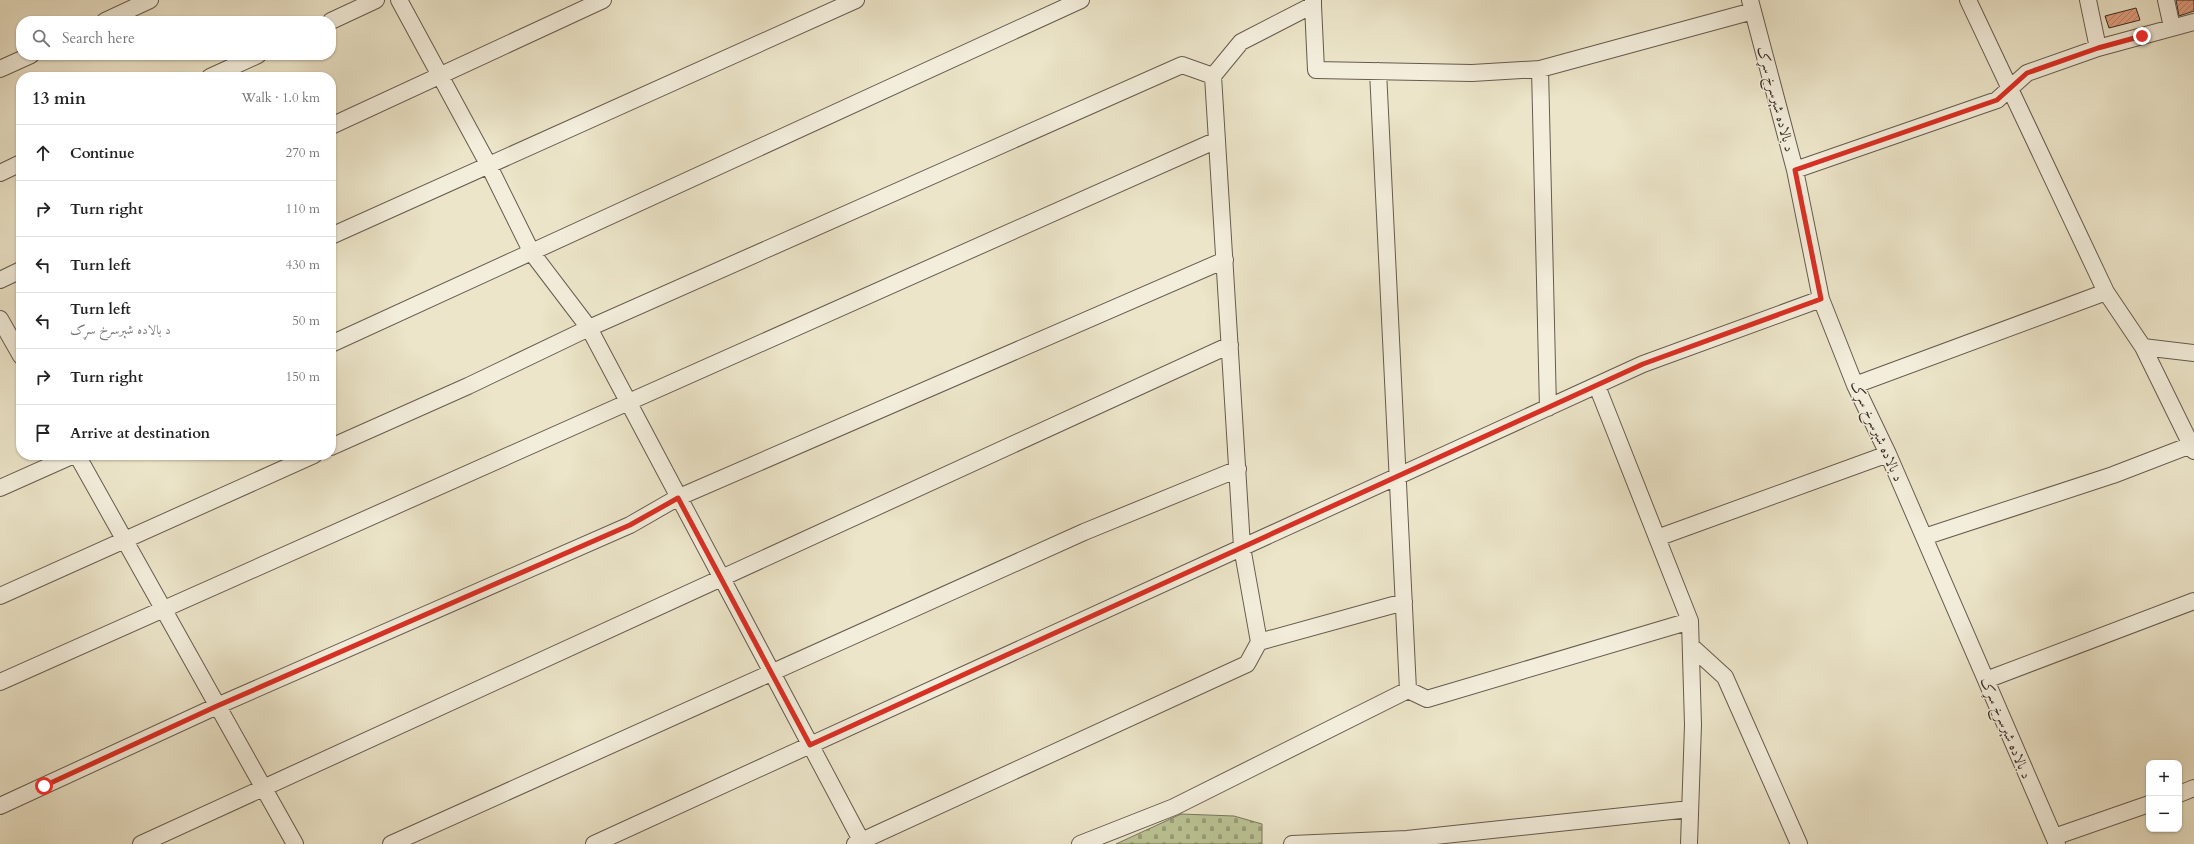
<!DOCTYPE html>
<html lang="en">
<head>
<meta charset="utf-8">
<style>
	:root { --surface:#fff; --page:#f2f2f2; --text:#222; --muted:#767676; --line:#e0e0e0 }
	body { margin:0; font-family:Cardo,Amiri,serif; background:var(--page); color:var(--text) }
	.controls { position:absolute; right:12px; bottom:12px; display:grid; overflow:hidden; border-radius:8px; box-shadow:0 1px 3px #0004 }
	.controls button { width:36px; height:36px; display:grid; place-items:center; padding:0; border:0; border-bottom:1px solid var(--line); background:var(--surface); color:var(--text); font:20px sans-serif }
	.stop { position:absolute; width:12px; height:12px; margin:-9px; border:3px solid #d93025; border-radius:50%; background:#fff }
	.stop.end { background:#d93025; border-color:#fff; box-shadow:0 1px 4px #0008 }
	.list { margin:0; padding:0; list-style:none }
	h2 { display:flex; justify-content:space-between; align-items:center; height:52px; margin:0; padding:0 16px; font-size:17px }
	h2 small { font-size:13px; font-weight:400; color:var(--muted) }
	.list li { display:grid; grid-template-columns:26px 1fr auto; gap:12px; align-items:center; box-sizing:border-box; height:56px; padding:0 16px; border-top:1px solid var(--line) }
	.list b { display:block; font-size:15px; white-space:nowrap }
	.list p { margin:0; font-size:13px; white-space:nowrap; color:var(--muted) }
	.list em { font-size:13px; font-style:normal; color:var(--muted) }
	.icon { flex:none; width:22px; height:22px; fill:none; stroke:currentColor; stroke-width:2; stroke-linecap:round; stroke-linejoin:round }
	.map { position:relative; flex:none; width:2194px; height:844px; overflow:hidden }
	.search { position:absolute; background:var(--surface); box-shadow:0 1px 3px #0004; left:16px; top:16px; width:320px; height:44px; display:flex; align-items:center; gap:10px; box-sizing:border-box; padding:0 14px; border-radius:16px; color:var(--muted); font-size:15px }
	.panel { position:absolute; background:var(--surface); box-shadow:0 1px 3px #0004; left:16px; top:72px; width:320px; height:388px; border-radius:16px }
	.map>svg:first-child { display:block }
	.cemetery { fill:url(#cemetery-stones); stroke:#7a785d }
	.building { fill:url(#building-hatch); stroke:#392d26 }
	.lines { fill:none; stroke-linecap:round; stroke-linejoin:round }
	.minor-casing { stroke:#665b4f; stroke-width:18 }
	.minor { stroke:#f3eedc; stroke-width:16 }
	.route { stroke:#d93025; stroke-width:5 }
	.labels { text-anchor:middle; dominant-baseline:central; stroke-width:3; stroke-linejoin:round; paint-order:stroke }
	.street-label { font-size:14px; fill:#392d26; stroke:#f3eedc }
</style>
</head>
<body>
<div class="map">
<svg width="2194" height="844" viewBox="0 0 2194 844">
	<defs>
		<pattern id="cemetery-stones" width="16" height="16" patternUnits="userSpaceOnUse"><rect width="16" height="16" fill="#bbc394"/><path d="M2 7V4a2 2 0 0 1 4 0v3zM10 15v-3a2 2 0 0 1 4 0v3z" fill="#999f79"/></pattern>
		<pattern id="building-hatch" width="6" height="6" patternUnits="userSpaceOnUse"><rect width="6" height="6" fill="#e3a080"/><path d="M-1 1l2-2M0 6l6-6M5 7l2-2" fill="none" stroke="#b98369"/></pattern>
	</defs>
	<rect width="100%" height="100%" fill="#ece5c9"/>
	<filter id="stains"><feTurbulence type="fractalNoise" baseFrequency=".005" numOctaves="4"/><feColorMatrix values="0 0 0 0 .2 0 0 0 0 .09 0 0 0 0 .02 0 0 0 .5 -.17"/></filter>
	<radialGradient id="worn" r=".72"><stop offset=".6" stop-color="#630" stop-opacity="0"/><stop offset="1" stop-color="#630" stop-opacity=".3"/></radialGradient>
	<path class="cemetery" d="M1181 814 1234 816 1262 824V844H1116Z"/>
	<path class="building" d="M2176 0H2194V11L2179 16Z
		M2136 8 2140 20 2109 28 2105 16Z"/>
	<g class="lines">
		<g class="minor-casing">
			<path id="minor" d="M399 0 488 164 532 253 589 328 863 844
				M1750 0 1795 170 1821 299 1855 385 1888 454 2057 844
				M1968 0 2106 292 2143 347 2194 451
				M2088 0 2098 48
				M2166 0 2172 27
				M1313 5 1316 70 1472 73 1540 69 1753 11
				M105 21 150 0
				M331 21 376 0
				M0 69 31 55
				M1540 69 1548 408
				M1378 71 1408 690
				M210 77 258 55
				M331 126 603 0
				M1795 170 1997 100 2027 73 2098 48 2194 22
				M0 173 21 163
				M331 236 856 0
				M0 280 21 270
				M0 319 21 356
				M331 344 1081 0
				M2143 347 2194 353
				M1855 385 2106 292
				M1597 386 1690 621 1693 725 1689 844
				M331 447 468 386 589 328 1182 65 1213 76
				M77 455 295 844
				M0 488 74 455
				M1924 537 2113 475 2191 445
				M1657 538 1888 454
				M0 596 314 455
				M1259 642 1242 547 1213 76 1241 42 1313 5V0
				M1691 646 1725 677 1799 844
				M1986 680 2194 601
				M0 682 1217 140
				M2179 794 2194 788
				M0 806 217 706 630 525 677 498 1225 260
				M2054 837 2149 804
				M141 844 1230 345
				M391 844 1084 532 1238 469
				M594 844 1643 364 1821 299
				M855 844 1247 664 1259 642 1404 602
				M1080 844 1174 807 1408 690 1427 699 1690 621
				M1292 844 1407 839 1690 809"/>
		</g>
		<use href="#minor" class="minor"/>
	</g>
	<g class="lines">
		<path class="route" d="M44 786 217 706 630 525 678 498 810 745 1643 364 1821 299 1795 170 1997 100 2027 73 2098 48 2142 36"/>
	</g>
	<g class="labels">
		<g class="street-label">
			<text transform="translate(1776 99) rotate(75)">د بالاده شېرسرخ سړک</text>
			<text transform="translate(1877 431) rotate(66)">د بالاده شېرسرخ سړک</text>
			<text transform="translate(2006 728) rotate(67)">د بالاده شېرسرخ سړک</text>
		</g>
	</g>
	<rect width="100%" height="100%" filter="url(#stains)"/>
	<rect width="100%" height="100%" fill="url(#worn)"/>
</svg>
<div class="controls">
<button>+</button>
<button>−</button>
</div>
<div class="stop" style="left:44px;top:786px"></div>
<div class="stop end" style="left:2142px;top:36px"></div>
<div class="search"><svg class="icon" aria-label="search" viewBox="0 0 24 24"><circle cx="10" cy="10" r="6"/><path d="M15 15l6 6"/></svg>Search here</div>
<section class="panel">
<h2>13 min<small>Walk · 1.0 km</small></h2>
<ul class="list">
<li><svg class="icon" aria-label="ahead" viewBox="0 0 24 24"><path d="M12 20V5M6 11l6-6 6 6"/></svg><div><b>Continue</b></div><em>270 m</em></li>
<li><svg class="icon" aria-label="right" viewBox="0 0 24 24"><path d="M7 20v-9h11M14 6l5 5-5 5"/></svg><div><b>Turn right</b></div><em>110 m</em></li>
<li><svg class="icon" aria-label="left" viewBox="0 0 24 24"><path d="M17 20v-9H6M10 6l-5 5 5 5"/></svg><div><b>Turn left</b></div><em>430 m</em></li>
<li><svg class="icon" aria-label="left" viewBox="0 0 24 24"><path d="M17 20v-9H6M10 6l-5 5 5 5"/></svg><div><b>Turn left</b><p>د بالاده شېرسرخ سړک</p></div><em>50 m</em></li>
<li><svg class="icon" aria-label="right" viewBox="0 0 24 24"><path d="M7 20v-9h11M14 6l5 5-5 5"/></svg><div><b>Turn right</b></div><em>150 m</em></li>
<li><svg class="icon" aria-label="arrive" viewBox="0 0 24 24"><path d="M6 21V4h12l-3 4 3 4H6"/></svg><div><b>Arrive at destination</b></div></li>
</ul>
</section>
</div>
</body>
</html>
